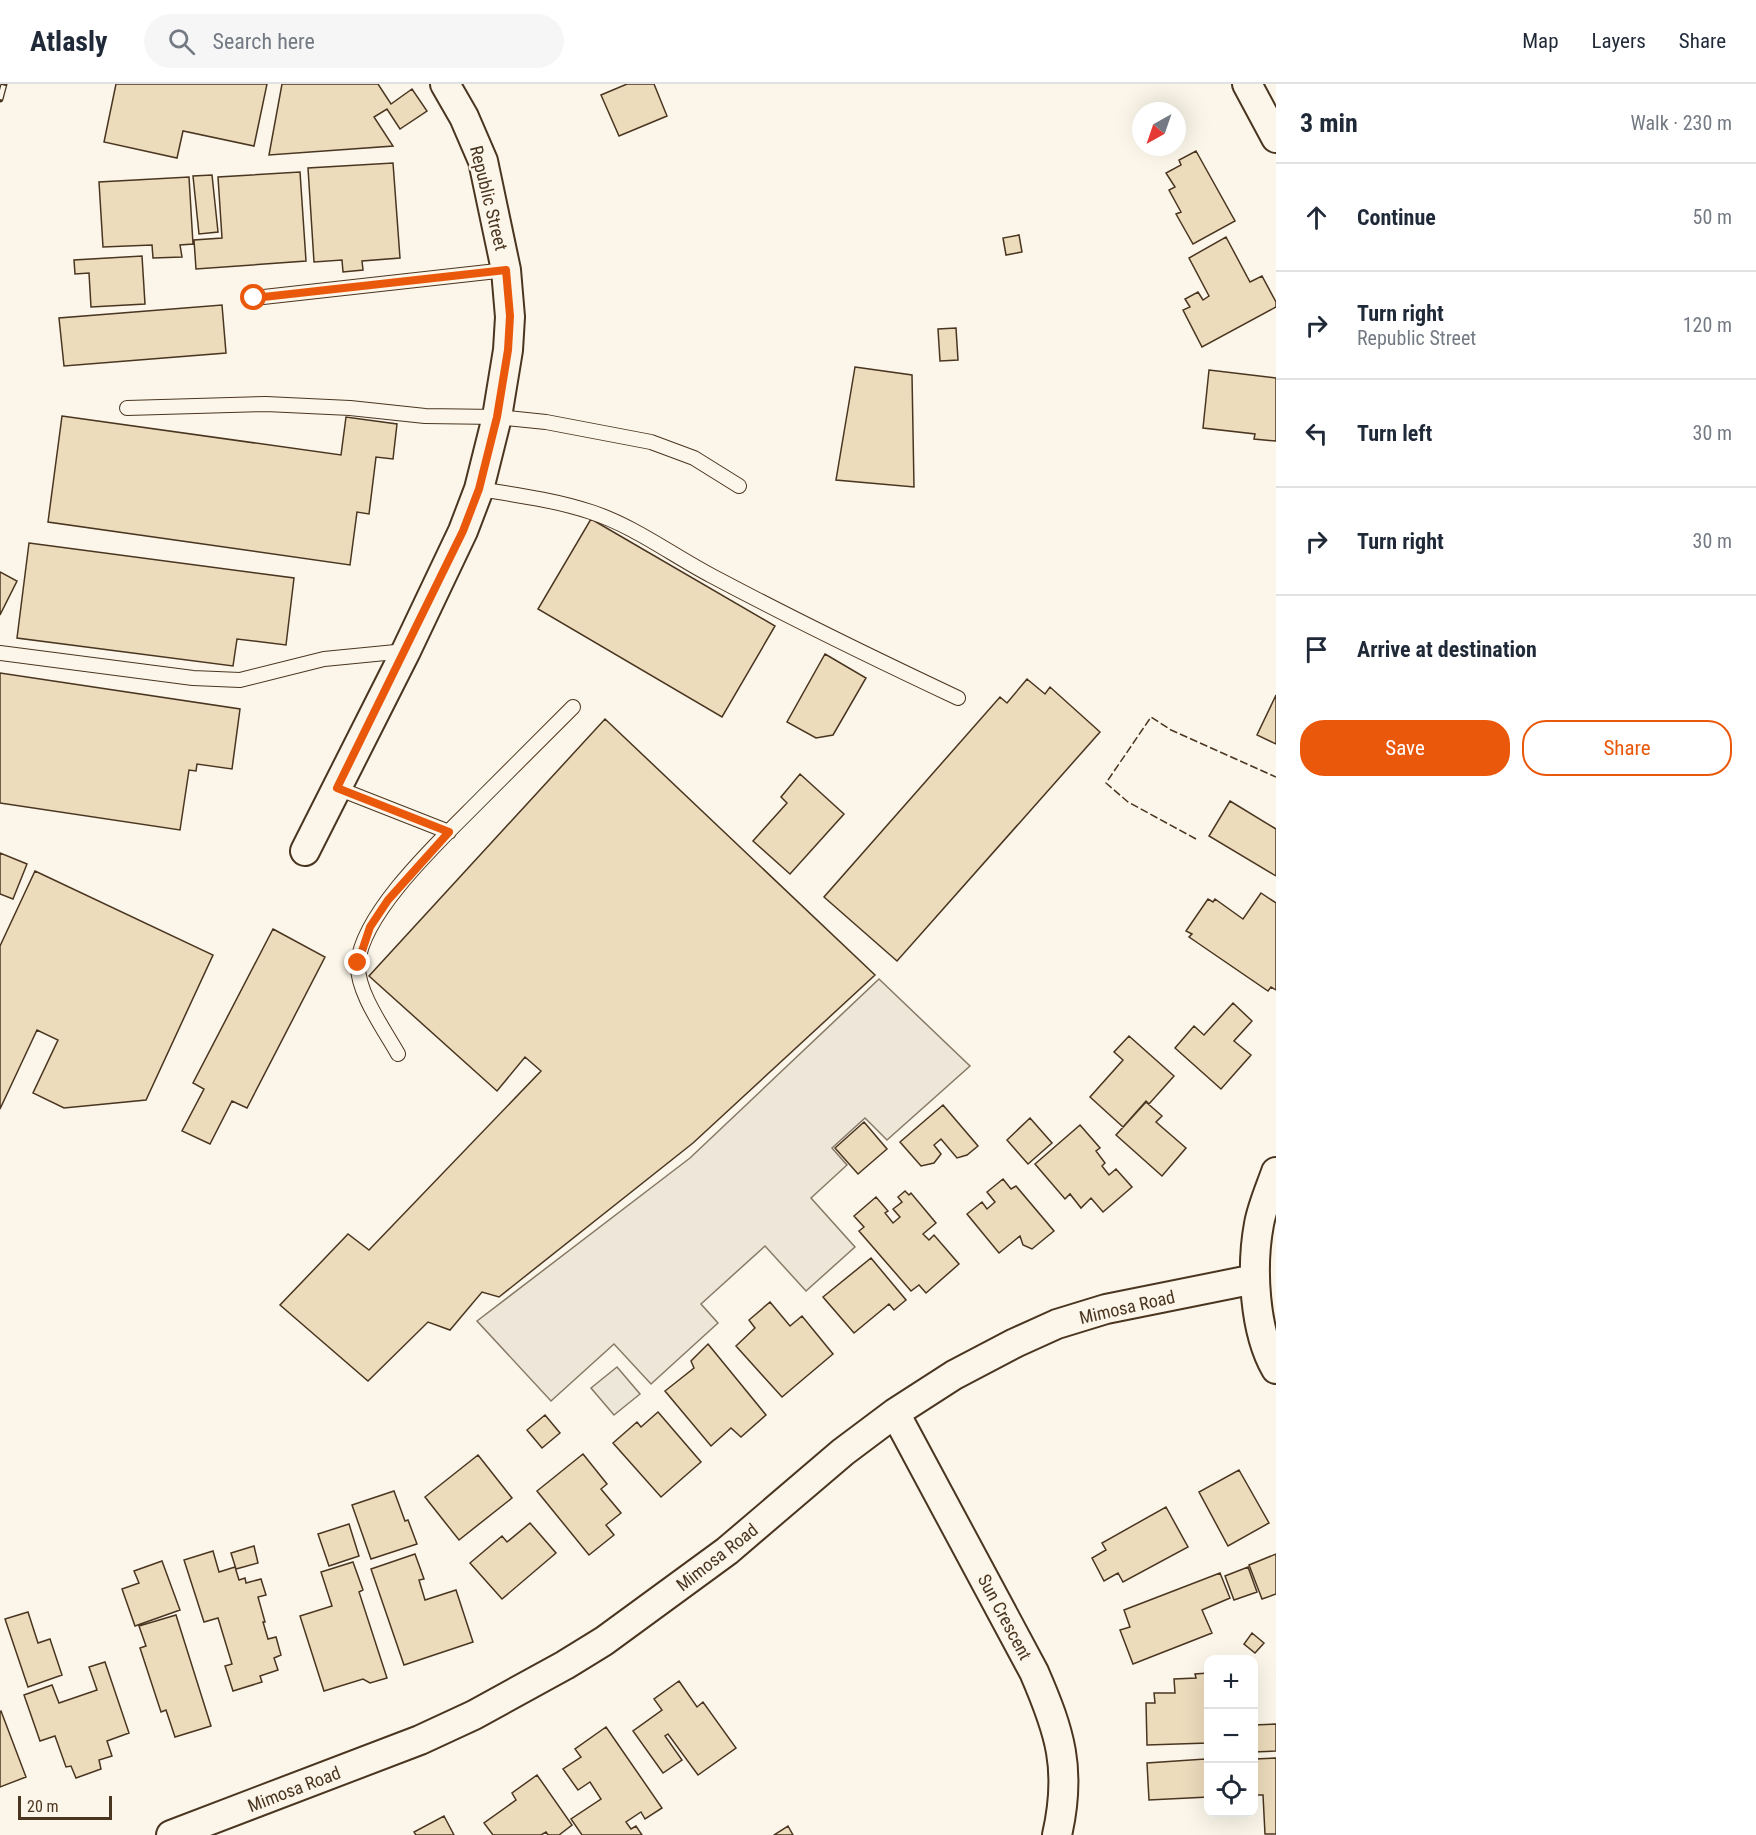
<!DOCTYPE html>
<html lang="en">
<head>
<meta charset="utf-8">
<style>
	:root { --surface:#fff; --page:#f6f6f7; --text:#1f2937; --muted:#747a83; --line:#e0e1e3; --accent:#ea580c }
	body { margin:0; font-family:"Roboto Condensed",sans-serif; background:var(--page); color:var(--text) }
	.controls { position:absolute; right:18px; bottom:18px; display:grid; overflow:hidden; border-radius:12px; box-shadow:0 6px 24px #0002 }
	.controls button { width:54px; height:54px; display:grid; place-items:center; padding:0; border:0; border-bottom:2px solid var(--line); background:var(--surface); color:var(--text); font:30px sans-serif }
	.compass { position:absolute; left:1132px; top:18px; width:54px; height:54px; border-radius:50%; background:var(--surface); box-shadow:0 6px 24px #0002; rotate:220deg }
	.scale { position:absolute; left:18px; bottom:15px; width:94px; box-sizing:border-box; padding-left:6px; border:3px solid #4a3520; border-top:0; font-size:16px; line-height:21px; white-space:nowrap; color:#4a3520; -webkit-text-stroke:4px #fbf6e9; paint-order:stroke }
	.stop { position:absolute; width:18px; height:18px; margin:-14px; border:4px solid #ea580c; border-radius:50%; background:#fff }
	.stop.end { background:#ea580c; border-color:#fff; box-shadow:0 2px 6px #0008 }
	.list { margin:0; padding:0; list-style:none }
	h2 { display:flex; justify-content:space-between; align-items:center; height:78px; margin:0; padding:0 24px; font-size:26px }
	h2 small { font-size:20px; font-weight:400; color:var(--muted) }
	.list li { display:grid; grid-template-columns:39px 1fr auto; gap:18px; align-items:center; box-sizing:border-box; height:108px; padding:0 24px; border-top:2px solid var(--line) }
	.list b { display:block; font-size:22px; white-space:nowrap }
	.list p { margin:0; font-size:20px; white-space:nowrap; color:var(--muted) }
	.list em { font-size:20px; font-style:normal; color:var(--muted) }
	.actions { display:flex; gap:12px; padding:18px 24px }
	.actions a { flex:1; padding:14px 0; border:2px solid var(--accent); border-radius:24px; text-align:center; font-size:21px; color:var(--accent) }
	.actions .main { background:var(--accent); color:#fff }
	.icon { flex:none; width:33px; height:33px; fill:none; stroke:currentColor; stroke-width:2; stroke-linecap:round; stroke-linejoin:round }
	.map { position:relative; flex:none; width:1276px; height:1751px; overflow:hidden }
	header { display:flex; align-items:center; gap:36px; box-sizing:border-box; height:84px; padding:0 30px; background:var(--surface); border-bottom:2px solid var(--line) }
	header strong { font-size:28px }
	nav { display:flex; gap:33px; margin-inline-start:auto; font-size:21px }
	.search { width:420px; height:54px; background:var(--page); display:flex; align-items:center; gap:15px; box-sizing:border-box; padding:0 21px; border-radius:33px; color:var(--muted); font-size:22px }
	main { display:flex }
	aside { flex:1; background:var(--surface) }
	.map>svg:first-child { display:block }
	.green { fill:#ede6d9; stroke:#887966; stroke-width:1.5 }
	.parking { fill:#ede7d9; stroke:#887966; stroke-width:1.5 }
	.building { fill:#ecdcbc; stroke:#4a3520; stroke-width:1.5 }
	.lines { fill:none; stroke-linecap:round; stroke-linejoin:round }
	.lane-casing { stroke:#4a3520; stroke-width:16 }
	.street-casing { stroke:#4a3520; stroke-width:32 }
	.lane { stroke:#fbf6e9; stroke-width:14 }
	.street { stroke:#fbf6e9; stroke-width:28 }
	.rail-casing { stroke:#4a3520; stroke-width:7 }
	.rail { stroke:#fbf6e9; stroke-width:4.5; stroke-dasharray:14; stroke-linecap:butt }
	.fence { stroke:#4a3520; stroke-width:1.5; stroke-dasharray:8 3; stroke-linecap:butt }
	.route { stroke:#ea580c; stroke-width:8 }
	.labels { text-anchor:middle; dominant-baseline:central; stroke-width:4.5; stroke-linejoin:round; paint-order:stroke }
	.street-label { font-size:18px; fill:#4a3520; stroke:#fbf6e9 }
</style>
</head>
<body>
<header>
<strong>Atlasly</strong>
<div class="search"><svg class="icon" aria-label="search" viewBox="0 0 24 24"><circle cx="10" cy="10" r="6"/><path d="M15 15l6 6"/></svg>Search here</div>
<nav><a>Map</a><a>Layers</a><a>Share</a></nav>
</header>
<main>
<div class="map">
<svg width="1276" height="1751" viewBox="0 0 1276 1751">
	<rect width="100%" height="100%" fill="#fbf6e9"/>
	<path class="green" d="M879 895 970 982 887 1056 865 1034 832 1064 847 1081 811 1114 855 1163 806 1207 765 1162 701 1220 718 1239 651 1300 614 1260 551 1317 477 1237 690 1074Z"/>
	<path class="parking" d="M617 1283 640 1310 614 1331 591 1304Z"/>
	<path class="building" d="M116 0H267L254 62 183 47 177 74 104 58Z
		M282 0H378L391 20 412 5 427 27 400 45 387 25 374 33 393 62 269 71Z
		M627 0H654L667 32 619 52 601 11Z
		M1196 67 1235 137 1193 160 1176 130 1181 128 1169 106 1175 103 1166 89 1181 81 1179 76Z
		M393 79 400 174 362 177 363 186 343 188 342 176 314 178 308 84Z
		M300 88 306 177 196 185 194 156 222 154 218 93Z
		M212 91 218 148 199 150 193 92Z
		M189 93 193 160 180 161 182 173 153 174 152 161 103 163 99 98Z
		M1019 151 1022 168 1006 171 1003 154Z
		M1226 153 1250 198 1262 192 1276 218V223L1202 263 1183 226 1190 223 1185 215 1198 208 1203 216 1209 212 1189 174Z
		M142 172 145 220 91 223 89 189 75 190 74 176Z
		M222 221 226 269 64 282 59 234Z
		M956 244 958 276 940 277 938 245Z
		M855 283 912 291 914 403 836 396Z
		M1209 286 1276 294V357L1254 355 1255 350 1203 344Z
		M62 332 341 371 346 333 397 340 393 375 376 373 369 430 357 428 350 481 48 438Z
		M591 435 775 542 722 633 538 525Z
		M29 459 294 494 286 561 237 555 233 582 17 554Z
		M0 488 17 497 0 531Z
		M825 570 866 594 833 651 816 654 787 638Z
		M0 589 240 625 232 685 197 680 196 687 189 686 180 746 0 719Z
		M1027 595 1045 610 1050 603 1100 648 897 877 824 813 1000 613 1007 619Z
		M1276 611V660L1257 651Z
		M605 635 875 891 693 1059 499 1213 482 1208 450 1246 428 1238 368 1297 280 1221 348 1150 369 1166 541 987 525 973 497 1007 369 892Z
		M800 690 844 730 790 790 753 757 787 719 781 713Z
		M1230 717 1276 745V792L1209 752Z
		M0 769 27 780 13 815 0 810Z
		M35 787 213 871 146 1016 64 1024 33 1009 58 956 37 946 0 1025V862Z
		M1261 809 1276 819V906L1271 903 1268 907 1189 853 1192 850 1186 847 1208 815 1213 818 1215 815 1243 835Z
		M273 845 325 873 247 1024 232 1017 210 1060 182 1047 204 1005 193 999Z
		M1233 919 1252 937 1234 957 1251 971 1221 1005 1175 964 1194 942 1204 951Z
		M1129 952 1174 992 1149 1020 1146 1017 1123 1043 1090 1013 1123 976 1114 968Z
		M1146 1018 1162 1032 1156 1038 1186 1064 1162 1092 1116 1051Z
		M943 1021 978 1062 967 1071 957 1074 941 1055 934 1061 941 1070 934 1079 921 1082 900 1058Z
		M1030 1034 1052 1059 1028 1080 1007 1056Z
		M864 1038 887 1065 858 1090 835 1064Z
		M1080 1041 1100 1064 1096 1067 1105 1079 1102 1082 1109 1091 1116 1085 1132 1103 1103 1128 1091 1114 1081 1124 1070 1110 1065 1115 1035 1080Z
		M1003 1095 1011 1105 1016 1102 1054 1147 1032 1165 1023 1161 1020 1152 999 1169 967 1130 982 1118 987 1125 995 1118 987 1108Z
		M905 1107 909 1111 911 1109 936 1139 923 1150 929 1156 934 1151 959 1180 926 1209 919 1201 911 1207 859 1147 864 1143 854 1132 876 1113 888 1127 885 1129 893 1139 900 1133 893 1125 902 1118 898 1113Z
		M871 1174 906 1216 894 1226 889 1220 854 1249 823 1213Z
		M770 1218 790 1242 802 1232 833 1270 782 1313 736 1262 755 1244 749 1236Z
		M708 1260 766 1331 741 1353 731 1344 711 1362 665 1307 694 1284 691 1277Z
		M658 1328 701 1378 661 1413 613 1359 637 1338 641 1343Z
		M545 1331 560 1349 542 1364 527 1346Z
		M583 1370 607 1400 601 1405 621 1429 606 1441 614 1451 589 1471 537 1407Z
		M478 1371 512 1414 459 1456 425 1413Z
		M1239 1386 1269 1439 1228 1462 1199 1408Z
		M394 1407 405 1437 408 1436 417 1460 371 1475 352 1421Z
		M1166 1423 1188 1463 1123 1498 1118 1489 1104 1497 1092 1474 1106 1466 1102 1459Z
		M530 1439 556 1469 502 1515 470 1479 502 1452 507 1458Z
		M349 1440 359 1472 329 1482 318 1450Z
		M254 1462 258 1479 236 1485 231 1469Z
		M213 1467 219 1488 235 1483 239 1496 245 1494 246 1499 261 1495 266 1511 258 1513 265 1538H263L268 1555 276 1553 281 1571 274 1574 278 1586 260 1592 262 1598 233 1607 225 1582 232 1580 218 1534 204 1538 184 1476Z
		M415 1470 424 1495 419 1496 425 1516 456 1506 473 1558 404 1581 371 1485Z
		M1276 1470V1510L1262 1515 1249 1481Z
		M162 1477 180 1526 135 1542 122 1505 139 1499 134 1487Z
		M353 1478 363 1506 359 1508 387 1594 370 1599 363 1595 324 1607 300 1532 332 1522 321 1488Z
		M1248 1483 1257 1508 1234 1516 1225 1492Z
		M1220 1489 1230 1514 1202 1526 1212 1549 1133 1580 1120 1546 1130 1543 1124 1526Z
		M28 1528 38 1559 50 1555 62 1591 28 1603 5 1535Z
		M176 1531 211 1642 175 1653 166 1626 161 1628 140 1564 146 1562 139 1542Z
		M1252 1549 1264 1559 1255 1569 1244 1560Z
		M105 1578 129 1649 107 1657 112 1672 99 1676 101 1685 76 1694 71 1682 66 1683 55 1652 40 1657 24 1611 52 1601 59 1619 97 1606 89 1583Z
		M1208 1589V1659L1147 1661 1146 1619H1155L1154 1609H1175L1174 1595 1196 1594 1195 1590Z
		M679 1597 697 1623 703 1618 736 1664 698 1691 668 1650 665 1652 682 1676 663 1689 633 1647 662 1626 654 1615Z
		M1 1627 26 1693 0 1703V1628Z
		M1276 1640V1667L1254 1668V1641Z
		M606 1643 662 1724 645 1735 641 1728 626 1738 631 1745 636 1742 642 1751H582L571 1735 601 1715 590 1698 578 1706 563 1685 581 1673 575 1665Z
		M1276 1674V1750H1265L1263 1711H1256L1255 1675Z
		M1205 1675 1208 1713 1149 1716 1147 1679Z
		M537 1691 572 1741 559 1751H548L546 1748 541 1751H493L484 1739 516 1716 512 1709Z
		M444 1732 454 1751H416L414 1748Z
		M788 1742 793 1751H774Z"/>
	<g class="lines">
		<g class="lane-casing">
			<path id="lane" d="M254 214 506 186
				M127 324 266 320 350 324 425 332 497 333 546 338 651 358 694 374 739 402
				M479 405C517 411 555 416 591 428 634 442 672 471 712 492 793 535 875 575 958 614
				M0 569 193 594 240 596 324 575 406 567
				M337 704 449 748
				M398 970C384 945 356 907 358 879 363 826 446 751 483 713 513 683 543 653 573 623"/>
		</g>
		<g class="street-casing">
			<path id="street" d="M1247 0 1276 54
				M305 767 406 567 463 447 479 405 497 333 508 266 510 233 506 186 483 77 464 33 445 0
				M1276 1088C1270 1105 1262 1123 1259 1140 1251 1183 1254 1247 1276 1285
				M895 1329 1034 1588C1060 1648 1072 1685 1057 1751
				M171 1751 420 1656 474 1631 565 1581 604 1557 727 1467 843 1368 895 1329 954 1291 1015 1259 1057 1240 1106 1225 1255 1195"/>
		</g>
		<use href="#lane" class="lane"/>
		<use href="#street" class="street"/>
		<g class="rail-casing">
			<path id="rail" d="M0 15 4 0"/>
		</g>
		<use href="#rail" class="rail"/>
		<path class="fence" d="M1196 755 1128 718 1106 699 1151 633 1171 646 1276 693"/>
	</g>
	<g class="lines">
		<path class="route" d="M254 214 506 186 510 232 508 266 497 333 479 405 463 447 337 704 449 748 388 816 370 843 358 879"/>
	</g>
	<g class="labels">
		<g class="street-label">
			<text transform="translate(489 114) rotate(76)">Republic Street</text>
			<text transform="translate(1127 1223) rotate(-13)">Mimosa Road</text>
			<text transform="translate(717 1473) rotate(-38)">Mimosa Road</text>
			<text transform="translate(1005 1533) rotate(62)">Sun Crescent</text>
			<text transform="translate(294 1705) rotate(-21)">Mimosa Road</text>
		</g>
	</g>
</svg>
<div class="controls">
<button>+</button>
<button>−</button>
<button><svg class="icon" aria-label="locate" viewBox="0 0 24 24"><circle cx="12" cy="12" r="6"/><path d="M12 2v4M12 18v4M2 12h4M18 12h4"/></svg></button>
</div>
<svg class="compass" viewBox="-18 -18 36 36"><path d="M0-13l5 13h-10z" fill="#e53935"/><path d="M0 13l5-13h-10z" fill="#747a83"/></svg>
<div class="scale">20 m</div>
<div class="stop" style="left:254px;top:214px"></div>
<div class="stop end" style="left:358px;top:879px"></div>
</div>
<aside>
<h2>3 min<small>Walk · 230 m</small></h2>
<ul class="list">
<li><svg class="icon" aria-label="ahead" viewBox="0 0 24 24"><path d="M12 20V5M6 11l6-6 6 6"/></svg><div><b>Continue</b></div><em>50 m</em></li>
<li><svg class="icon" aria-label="right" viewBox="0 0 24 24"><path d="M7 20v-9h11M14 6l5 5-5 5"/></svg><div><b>Turn right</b><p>Republic Street</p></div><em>120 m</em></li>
<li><svg class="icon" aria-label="left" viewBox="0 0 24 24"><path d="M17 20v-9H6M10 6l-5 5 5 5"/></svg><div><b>Turn left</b></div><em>30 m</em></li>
<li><svg class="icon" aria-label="right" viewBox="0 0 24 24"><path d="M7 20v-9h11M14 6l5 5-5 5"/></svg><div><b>Turn right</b></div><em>30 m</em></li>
<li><svg class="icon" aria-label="arrive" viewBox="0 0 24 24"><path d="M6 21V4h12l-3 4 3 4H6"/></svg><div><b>Arrive at destination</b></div></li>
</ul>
<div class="actions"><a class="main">Save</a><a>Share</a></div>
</aside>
</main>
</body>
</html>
